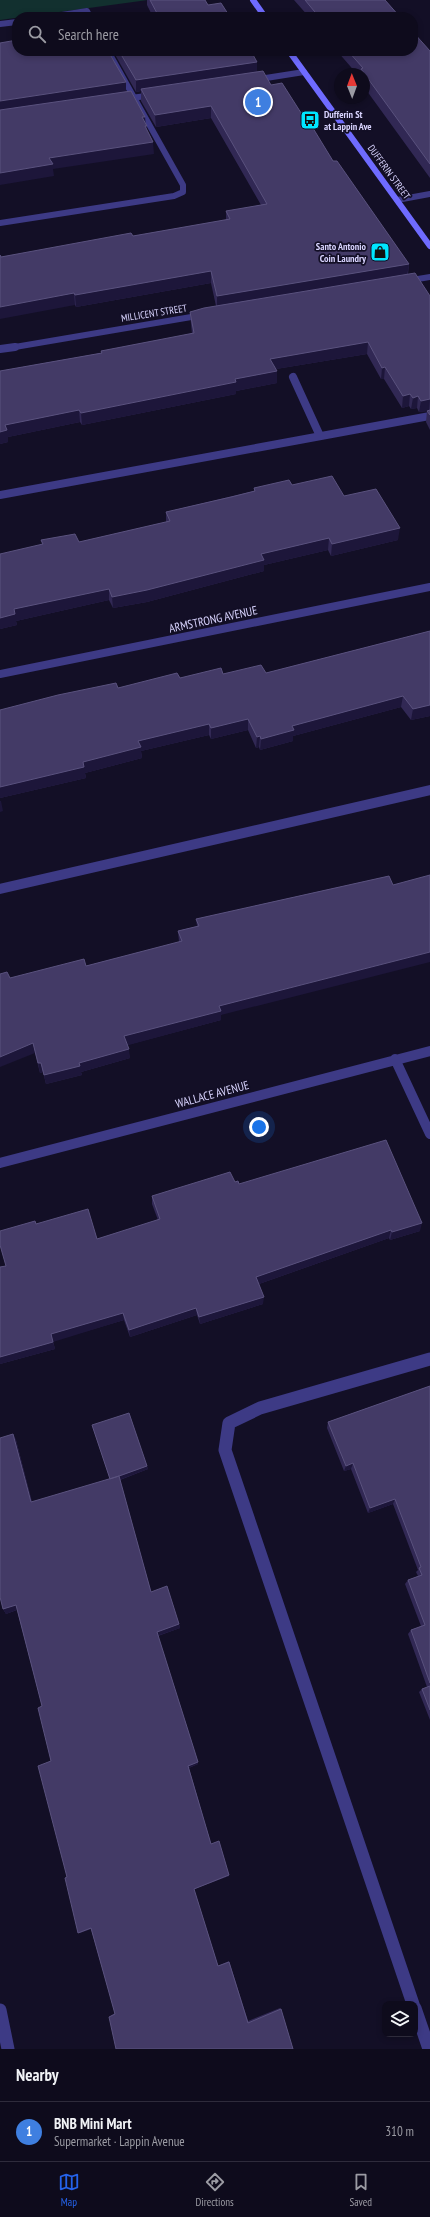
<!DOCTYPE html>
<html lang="en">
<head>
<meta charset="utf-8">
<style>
	:root { --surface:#0e0b1c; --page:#1c1929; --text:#f1f3f6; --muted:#9b9ba3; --line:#2e2b3b; --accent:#2563eb }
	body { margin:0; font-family:"PT Sans Narrow",sans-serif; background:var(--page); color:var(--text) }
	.controls { position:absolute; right:12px; bottom:12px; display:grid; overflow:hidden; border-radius:8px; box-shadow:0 2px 6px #0003 }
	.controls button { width:36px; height:36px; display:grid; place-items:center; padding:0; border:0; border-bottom:1px solid var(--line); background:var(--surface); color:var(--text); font:20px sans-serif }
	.compass { position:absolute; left:334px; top:68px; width:36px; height:36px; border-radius:50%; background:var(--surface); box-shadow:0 2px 6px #0003; rotate:359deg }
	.you { position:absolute; left:259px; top:1127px; width:14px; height:14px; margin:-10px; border:3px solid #fff; border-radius:50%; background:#1a73e8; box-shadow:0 0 0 6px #1a73e833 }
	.badge { display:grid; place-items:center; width:26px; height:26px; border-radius:50%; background:var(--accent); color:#fff; font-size:13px; font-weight:700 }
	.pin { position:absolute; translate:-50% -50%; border:2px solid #fff; box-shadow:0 1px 4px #0006 }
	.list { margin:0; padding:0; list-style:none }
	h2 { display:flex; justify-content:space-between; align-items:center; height:52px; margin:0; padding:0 16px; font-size:17px }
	h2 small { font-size:13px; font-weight:400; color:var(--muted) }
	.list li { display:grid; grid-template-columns:26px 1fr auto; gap:12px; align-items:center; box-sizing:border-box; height:60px; padding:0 16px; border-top:1px solid var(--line) }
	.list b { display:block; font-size:15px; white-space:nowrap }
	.list p { margin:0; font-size:13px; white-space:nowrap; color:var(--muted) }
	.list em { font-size:13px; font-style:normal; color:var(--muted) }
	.icon { flex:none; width:22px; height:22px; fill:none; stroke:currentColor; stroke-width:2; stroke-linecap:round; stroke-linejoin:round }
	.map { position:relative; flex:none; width:430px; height:2049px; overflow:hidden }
	.search { position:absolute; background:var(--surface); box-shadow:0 2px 6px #0003; left:12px; right:12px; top:12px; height:44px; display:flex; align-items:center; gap:10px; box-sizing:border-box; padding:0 14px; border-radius:16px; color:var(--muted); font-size:15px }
	.sheet { height:112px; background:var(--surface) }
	nav { display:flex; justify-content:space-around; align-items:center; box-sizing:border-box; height:56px; border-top:1px solid var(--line); background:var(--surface); font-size:11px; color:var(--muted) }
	nav a { display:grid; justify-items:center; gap:2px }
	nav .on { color:var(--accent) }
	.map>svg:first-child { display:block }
	.green { fill:#12302f }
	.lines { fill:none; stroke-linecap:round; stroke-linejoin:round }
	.lane-far3 { stroke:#3d3a85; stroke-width:6 }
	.lane-far2 { stroke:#3d3a85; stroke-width:8 }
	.lane-far1 { stroke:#3d3a85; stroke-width:10 }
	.lane { stroke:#3d3a85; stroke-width:13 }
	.street-far3 { stroke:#3d3a85; stroke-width:6 }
	.street-far2 { stroke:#3d3a85; stroke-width:8 }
	.street-far1 { stroke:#3d3a85; stroke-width:10 }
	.street { stroke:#3d3a85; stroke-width:13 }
	.secondary { stroke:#6f6bff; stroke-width:6 }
	.wall { fill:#312854 }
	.shaded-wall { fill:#1d163a }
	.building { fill:#433a66; stroke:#5a527e }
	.labels { text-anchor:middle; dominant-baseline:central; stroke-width:3.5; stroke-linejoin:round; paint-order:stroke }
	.far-poi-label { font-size:10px; font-weight:bold; fill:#d9d4ff; stroke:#130f26; text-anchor:start }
	.far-street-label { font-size:10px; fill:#d9d4ff; stroke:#130f26 }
	.street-label { font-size:12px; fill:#d9d4ff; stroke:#130f26 }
</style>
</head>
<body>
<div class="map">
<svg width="430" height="2049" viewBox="0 0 430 2049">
	<rect width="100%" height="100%" fill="#130f26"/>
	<path class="green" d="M0 0H148L0 20Z"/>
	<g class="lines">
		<path class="lane-far3" d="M49 17 87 11 90 17
			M0 24 17 22
			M0 223 174 196 183 192V185L108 51"/>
		<path class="lane-far2" d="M293 377 320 436
			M0 495 430 416"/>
		<path class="lane-far1" d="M0 889 430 790"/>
		<path class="lane" d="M413 2004 225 1450 229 1423 260 1408 430 1359
			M415 2008 429 2049"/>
		<path class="street-far3" d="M253 80 304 72
			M123 99 154 95
			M397 200 430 194
			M406 281 430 277
			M9 348 203 315"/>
		<path class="street-far2" d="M0 349 15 347
			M0 674 430 587"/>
		<path class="street-far1" d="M395 1059 430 1134
			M0 1163 430 1051"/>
		<path class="street" d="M0 2010 8 2049"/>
		<path class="secondary" d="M253 0 265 17
			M289 51 430 246"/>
	</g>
	<path class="wall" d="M147 0H205L208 5 230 17H153L147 5Z
		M294 0H385L400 17H309Z
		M113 51H252V54L257 62V72L271 85 333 161 409 264 408 274 430 296V430L426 422 427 411 419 412 417 408 411 409 409 406 402 408 384 379H381L367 354 276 369 277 383 236 391V394L82 425 80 422 8 437V442L0 444V371L101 353V351L192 334 191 324 190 312 216 306 211 283 76 307 75 305 1 257 133 236 226 220V211L261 205 211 118 156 127 141 101V91L136 92Z
		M337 51H430V178L364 87V74H357Z
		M292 485 344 496 398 540 331 556 328 550 264 565V571L147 602 113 608 109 600 16 621 17 625 0 629 42 544 41 540 79 542 166 522V512L254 491V488Z
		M430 631V716L411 720 401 707 293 736V741L260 750 259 747 256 748 248 730 211 739 209 735 141 751 142 758 85 773 86 778 0 798V710L118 688 180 678 223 674 266 673Z
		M389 876 221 1015V1020L127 1045 130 1058 81 1072 82 1075 46 1084 43 1072 40 1073 35 1053 10 978 86 966 179 942 178 931 197 926 196 919Z
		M235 1182 239 1184 420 1231 390 1240 389 1238 259 1284 263 1304 200 1324 197 1315 130 1337 124 1320 53 1341 55 1349 0 1364V1267L6 1266 36 1224 97 1239 158 1220 152 1204V1196Z
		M430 1386V1720L419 1692 422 1689 427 1687 408 1634 411 1630 421 1626 405 1584 408 1580 418 1576 416 1572 418 1570 393 1504 368 1513 351 1469 344 1471 327 1428 328 1422Z
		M92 1425 147 1466 148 1469 120 1480 151 1592 179 1624 180 1628 158 1636 198 1764 189 1768 211 1844 229 1875V1876L194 1889 218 1966 229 1961 248 2021 280 2008 281 2009 293 2049 109 2017 115 2013 91 1929 80 1933H78L67 1877 51 1761 42 1706 17 1610 6 1614 3 1609 13 1434 16 1440 32 1502 110 1479Z"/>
	<path class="shaded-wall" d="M252 51V56L257 62V74L141 89V91L136 92V80Z
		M126 82V94L0 113V101Z
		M211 106V118L156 127 155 115Z
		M142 117H145L146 126H147V137Z
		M153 142 154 154 53 169 54 176 0 185V173L49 158Z
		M409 264 407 276 217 308V296Z
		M211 271V283L76 307 75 295Z
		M74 293 75 305 0 319V307Z
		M368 342 367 354 270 370V359Z
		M385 367 384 379H381L382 368Z
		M277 371V383L236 391V394L82 425 81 413 235 379Z
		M410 394 409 406 402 408 403 396Z
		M418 396 417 408 411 409 413 398Z
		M430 399 429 411 419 412 421 401Z
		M79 410 80 422 8 437V442L0 444V432L5 425Z
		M400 528 398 540 331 556 332 544Z
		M329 538 328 550 264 565V571L147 602 113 608 112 597 261 554Z
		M109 589V600L16 621 17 625 0 629V618L14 609Z
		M403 696 401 707 293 736V741L260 750 261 739 292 726Z
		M430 705V716L411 720 413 709Z
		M248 719V730L211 739V728Z
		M209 724V735L141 751 142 758 85 773 86 778 0 798V787L83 762 138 741Z
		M260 736 259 747 256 748 257 737Z
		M0 801H1L3 811 0 812Z
		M430 952V962L221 1015V1020L125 1046 124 1036 219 1006Z
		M33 1043 35 1053 0 1067V1057Z
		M129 1049 130 1058 81 1072 82 1075 46 1084 44 1075 79 1063Z
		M38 1063H41L43 1072 40 1073Z
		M422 1223 420 1231 390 1240 392 1232Z
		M391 1230 389 1238 256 1285V1277Z
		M264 1297 263 1304 200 1324 199 1317Z
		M196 1308 197 1315 130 1337 129 1330Z
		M123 1313 124 1320 53 1342 51 1334Z
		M53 1342 55 1349 0 1364V1357Z
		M13 1434 16 1440 33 1507 31 1502Z
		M353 1463 351 1469 344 1471 346 1466Z
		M147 1466 148 1469 111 1483 110 1480Z
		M395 1499 393 1504 368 1513 370 1508Z
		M16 1605 19 1609 6 1614 3 1609Z
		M179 1624 180 1628 157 1636V1632Z
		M198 1762V1764L188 1768V1766Z
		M229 1875V1876L194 1889Z"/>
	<path class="building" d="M150 0H205L208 5 221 3 230 17H159Z
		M305 0H385L400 17H319Z
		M413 32 430 51V164L361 69 363 68 348 51H413Z
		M17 40V51H108L126 82 0 101V43Z
		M119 51H252V53L257 62 136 80Z
		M263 71 271 85 282 83 303 116 305 115 333 161H337L409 264 217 296 211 271 75 295 74 293 0 307V255L1 257 131 233 133 236 230 219 226 211 267 204 211 106 155 115 141 89Z
		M131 91 145 117H142L147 126H145L153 142 49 158 53 164 0 173V110Z
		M415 273 430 296V399L421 401 418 396 413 398 410 394 403 396 385 367 382 368 368 342 270 359 277 371 235 379 236 382 81 413 79 410 5 425 7 430 0 432V371L102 353 101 351 194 333 190 312 204 308Z
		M430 410V415L427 411Z
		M332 476 344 496 376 489 400 528 332 544 329 538 261 554 264 560 147 590 112 597 109 589 14 609 15 614 0 618V554L43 544 41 540 75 534 79 542 170 521 166 512 231 497 255 491 254 488 289 480 292 485Z
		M430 631V705L413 709 403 696 292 726 294 730 261 739 260 736 257 737 248 719 211 728 209 724 138 741 141 747 83 762 84 767 0 787V710L58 695 116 683 118 688 177 673 180 678 221 668 223 674 261 665 266 673Z
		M430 875V952L219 1006 221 1011 124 1036 129 1049 79 1063 80 1066 44 1075 41 1063H38L33 1043 0 1057V974L7 972 10 978 84 959 86 966 182 941 178 931 199 926 196 919 389 876 393 885Z
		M386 1140 422 1223 392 1232 391 1230 256 1277 264 1297 199 1317 196 1308 129 1330 123 1313 51 1334 53 1342 0 1357V1267L6 1266 0 1245V1231L35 1221 36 1224 88 1209 97 1239 160 1219 152 1196 230 1172 235 1182 238 1181 239 1184Z
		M430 1386V1683L411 1630 425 1625 408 1580 422 1575 419 1568 421 1567 395 1499 370 1508 353 1463 346 1466 328 1422Z
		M129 1413 147 1466 119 1476 110 1479 92 1425Z
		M13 1434 31 1502 119 1476 151 1592 167 1586 179 1624 157 1632 198 1762 188 1766 211 1844 219 1841 229 1875 194 1889 218 1966 229 1962 248 2023 281 2009 293 2049H116L109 2017 115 2014 91 1928 78 1933 65 1878 67 1877 38 1766 51 1761 38 1708 42 1706 16 1605 3 1609 0 1597V1438Z
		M430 1686V1710L422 1689Z"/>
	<defs>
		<g id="bus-square" transform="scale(1)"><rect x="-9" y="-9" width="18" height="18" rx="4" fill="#00e5ff" stroke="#130f26"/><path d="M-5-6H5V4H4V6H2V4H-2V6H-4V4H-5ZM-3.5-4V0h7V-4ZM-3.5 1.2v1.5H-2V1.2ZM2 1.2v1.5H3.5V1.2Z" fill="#111"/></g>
		<g id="shop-square" transform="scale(1)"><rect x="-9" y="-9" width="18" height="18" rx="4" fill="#00e5ff" stroke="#130f26"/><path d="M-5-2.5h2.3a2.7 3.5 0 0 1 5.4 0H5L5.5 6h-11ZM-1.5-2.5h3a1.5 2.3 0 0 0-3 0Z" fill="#111"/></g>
	</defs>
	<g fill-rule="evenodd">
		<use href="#bus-square" x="310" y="120"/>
		<use href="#shop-square" x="380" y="252"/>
	</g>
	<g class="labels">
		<g class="far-poi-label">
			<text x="324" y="114">Dufferin St<tspan x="324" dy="12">at Lappin Ave</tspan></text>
			<text x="366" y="246" text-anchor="end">Santo Antonio<tspan x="366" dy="12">Coin Laundry</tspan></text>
		</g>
		<g class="far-street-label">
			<text transform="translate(389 172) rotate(54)">DUFFERIN STREET</text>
			<text transform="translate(154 313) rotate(-9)">MILLICENT STREET</text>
		</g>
		<g class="street-label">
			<text transform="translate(213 619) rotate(-12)">ARMSTRONG AVENUE</text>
			<text transform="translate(212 1094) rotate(-15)">WALLACE AVENUE</text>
		</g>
	</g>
</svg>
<div class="controls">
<button><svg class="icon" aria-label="layers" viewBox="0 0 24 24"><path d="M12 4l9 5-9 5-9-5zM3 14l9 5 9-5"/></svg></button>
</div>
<svg class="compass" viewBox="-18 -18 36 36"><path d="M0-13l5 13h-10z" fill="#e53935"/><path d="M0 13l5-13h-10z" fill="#9b9ba3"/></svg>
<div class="you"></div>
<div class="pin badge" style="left:258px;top:102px;background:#3f7fe0">1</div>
<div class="search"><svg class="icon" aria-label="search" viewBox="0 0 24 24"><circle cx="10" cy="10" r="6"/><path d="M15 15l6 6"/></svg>Search here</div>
</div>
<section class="sheet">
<h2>Nearby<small></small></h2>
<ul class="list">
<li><span class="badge" style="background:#3f7fe0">1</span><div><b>BNB Mini Mart</b><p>Supermarket · Lappin Avenue</p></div><em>310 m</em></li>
</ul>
</section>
<nav>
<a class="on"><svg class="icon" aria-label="map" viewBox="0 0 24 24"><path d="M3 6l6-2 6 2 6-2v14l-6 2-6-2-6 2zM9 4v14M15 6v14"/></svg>Map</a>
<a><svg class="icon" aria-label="directions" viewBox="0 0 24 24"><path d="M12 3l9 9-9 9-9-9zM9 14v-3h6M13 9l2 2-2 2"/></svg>Directions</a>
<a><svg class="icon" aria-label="saved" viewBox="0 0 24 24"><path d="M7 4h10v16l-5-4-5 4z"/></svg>Saved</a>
</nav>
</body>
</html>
